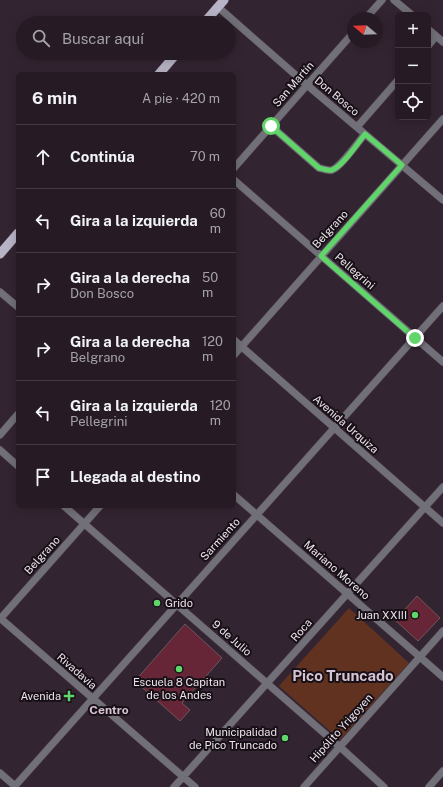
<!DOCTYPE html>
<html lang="es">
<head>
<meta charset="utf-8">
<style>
	:root { --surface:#261b25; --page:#2e242d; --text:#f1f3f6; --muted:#a4a1a7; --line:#423942 }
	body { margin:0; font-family:"Public Sans",sans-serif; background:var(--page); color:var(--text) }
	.controls { position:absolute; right:12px; top:12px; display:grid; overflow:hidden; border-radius:6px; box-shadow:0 2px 10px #0003 }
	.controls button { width:36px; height:36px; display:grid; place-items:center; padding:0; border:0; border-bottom:1px solid var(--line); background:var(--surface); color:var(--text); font:20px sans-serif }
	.compass { position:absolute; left:347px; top:12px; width:36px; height:36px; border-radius:50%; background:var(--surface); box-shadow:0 2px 10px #0003; rotate:289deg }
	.stop { position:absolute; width:12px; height:12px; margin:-9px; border:3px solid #60d56a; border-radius:50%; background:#fff }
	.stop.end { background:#60d56a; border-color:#fff; box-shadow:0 1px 4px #0008 }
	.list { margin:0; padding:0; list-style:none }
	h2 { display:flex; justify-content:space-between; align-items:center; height:52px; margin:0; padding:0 16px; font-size:17px }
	h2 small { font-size:13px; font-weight:400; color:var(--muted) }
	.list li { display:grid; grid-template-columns:26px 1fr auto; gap:12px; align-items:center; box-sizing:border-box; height:64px; padding:0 16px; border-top:1px solid var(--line) }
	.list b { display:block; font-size:15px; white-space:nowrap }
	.list p { margin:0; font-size:13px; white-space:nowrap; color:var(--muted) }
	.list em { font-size:13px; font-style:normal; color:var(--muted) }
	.icon { flex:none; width:22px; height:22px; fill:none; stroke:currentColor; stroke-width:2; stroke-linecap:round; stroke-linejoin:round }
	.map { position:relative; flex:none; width:443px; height:787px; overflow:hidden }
	.search { position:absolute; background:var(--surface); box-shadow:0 2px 10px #0003; left:16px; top:16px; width:220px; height:44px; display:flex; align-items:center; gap:10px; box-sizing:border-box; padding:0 14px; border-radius:22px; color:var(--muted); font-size:15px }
	.panel { position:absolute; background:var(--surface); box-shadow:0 2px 10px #0003; left:16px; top:72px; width:220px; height:436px; border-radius:6px }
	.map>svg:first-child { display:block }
	.green { fill:#613220 }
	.building { fill:#672637; stroke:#6e565a }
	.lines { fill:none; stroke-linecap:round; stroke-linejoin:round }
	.minor-casing { stroke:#4d3f4b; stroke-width:8 }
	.major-casing { stroke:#4d3f4b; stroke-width:10 }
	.minor { stroke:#716f78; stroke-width:7 }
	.major { stroke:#b8b4c7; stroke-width:9 }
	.route { stroke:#60d56a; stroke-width:5 }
	.poi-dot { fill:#60d56a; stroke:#171016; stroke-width:1.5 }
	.labels { text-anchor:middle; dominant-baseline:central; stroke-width:4; stroke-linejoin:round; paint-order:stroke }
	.street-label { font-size:11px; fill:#efe4ed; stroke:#171016 }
	.poi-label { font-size:11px; fill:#efe4ed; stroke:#171016; text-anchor:end }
	.neighbourhood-label { font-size:12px; font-weight:bold; fill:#d7c3d4; stroke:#171016 }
	.district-label { font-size:15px; font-weight:bold; fill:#d7c3d4; stroke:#171016 }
</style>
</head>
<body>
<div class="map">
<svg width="443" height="787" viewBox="0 0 443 787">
	<rect width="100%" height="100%" fill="#332431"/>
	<path class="green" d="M349 608 409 663 340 740 279 686Z"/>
	<path class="building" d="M417 596 440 618 418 641 395 620Z
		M185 624 222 658 182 703 190 710 180 721 135 681Z"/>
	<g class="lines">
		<g class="minor-casing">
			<path id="minor" d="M394 0 412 15
				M218 7 307 85 443 200
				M366 18 382 0
				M428 29 443 42
				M428 46 436 36
				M271 126 319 168C323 169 328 171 332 170 341 167 358 142 365 134
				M357 127 398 80
				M234 168 353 33
				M234 180 443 362
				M0 292 18 307
				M234 340 443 523
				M234 355 443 119
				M0 435 18 414
				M0 450 18 466
				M234 495 443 677
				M64 506 340 747 384 787
				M0 618 195 787
				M0 619 100 506
				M0 773 16 787
				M14 787 443 306
				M174 787 443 487
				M304 787 443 631
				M429 787 443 771"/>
		</g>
		<g class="major-casing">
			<path id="major" d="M204 23 224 0
				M159 74 177 53
				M0 254 18 233"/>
		</g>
		<use href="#minor" class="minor"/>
		<use href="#major" class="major"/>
	</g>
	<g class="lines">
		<path class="route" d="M271 126 319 168C323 169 328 171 332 170 342 167 358 143 365 134L402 165 321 256 415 338"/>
	</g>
	<g class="poi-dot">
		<circle cx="157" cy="603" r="4"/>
		<circle cx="415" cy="615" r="4"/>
		<circle cx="179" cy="669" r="4"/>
		<path d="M67 690h4v4h4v4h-4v4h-4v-4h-4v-4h4z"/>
		<circle cx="285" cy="738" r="4"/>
	</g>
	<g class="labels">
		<g class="street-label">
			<text transform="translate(293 84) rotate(-49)">San Martín</text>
			<text transform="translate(337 96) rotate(40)">Don Bosco</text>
			<text transform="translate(330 229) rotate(-48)">Belgrano</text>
			<text transform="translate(355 271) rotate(41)">Pellegrini</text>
			<text transform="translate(346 424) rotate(41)">Avenida Urquiza</text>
			<text transform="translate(220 539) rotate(-48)">Sarmiento</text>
			<text transform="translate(42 555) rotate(-48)">Belgrano</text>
			<text transform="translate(337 570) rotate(41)">Mariano Moreno</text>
			<text transform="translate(301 630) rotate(-49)">Roca</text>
			<text transform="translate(232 638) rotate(41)">9 de Julio</text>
			<text transform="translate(77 671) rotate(41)">Rivadavia</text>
			<text transform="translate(341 728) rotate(-48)">Hipólito Yrigoyen</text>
		</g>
		<g class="poi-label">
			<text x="165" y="603" text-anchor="start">Grido</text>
			<text x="407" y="615">Juan XXIII</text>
			<text x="179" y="682" text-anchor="middle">Escuela 8 Capitan<tspan x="179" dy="13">de los Andes</tspan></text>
			<text x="61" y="696">Avenida</text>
			<text x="277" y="732">Municipalidad<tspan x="277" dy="13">de Pico Truncado</tspan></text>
		</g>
		<g class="neighbourhood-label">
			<text x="109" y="710">Centro</text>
		</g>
		<g class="district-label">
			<text x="343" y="675">Pico Truncado</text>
		</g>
	</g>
</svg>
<div class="controls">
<button>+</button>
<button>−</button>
<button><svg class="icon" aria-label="locate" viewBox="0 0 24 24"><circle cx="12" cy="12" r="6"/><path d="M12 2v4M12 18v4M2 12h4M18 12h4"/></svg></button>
</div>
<svg class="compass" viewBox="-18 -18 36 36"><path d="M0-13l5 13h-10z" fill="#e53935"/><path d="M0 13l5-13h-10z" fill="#a4a1a7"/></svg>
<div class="stop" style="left:271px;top:126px"></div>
<div class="stop end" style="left:415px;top:338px"></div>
<div class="search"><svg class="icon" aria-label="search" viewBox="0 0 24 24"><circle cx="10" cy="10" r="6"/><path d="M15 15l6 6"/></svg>Buscar aquí</div>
<section class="panel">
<h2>6 min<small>A pie · 420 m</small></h2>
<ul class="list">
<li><svg class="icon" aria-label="ahead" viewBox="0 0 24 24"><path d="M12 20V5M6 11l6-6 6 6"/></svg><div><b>Continúa</b></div><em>70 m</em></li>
<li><svg class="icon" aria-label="left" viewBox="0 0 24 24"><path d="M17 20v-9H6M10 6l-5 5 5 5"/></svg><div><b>Gira a la izquierda</b></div><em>60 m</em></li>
<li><svg class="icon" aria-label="right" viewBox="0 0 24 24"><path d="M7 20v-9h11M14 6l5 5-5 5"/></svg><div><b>Gira a la derecha</b><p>Don Bosco</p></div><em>50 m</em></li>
<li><svg class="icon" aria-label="right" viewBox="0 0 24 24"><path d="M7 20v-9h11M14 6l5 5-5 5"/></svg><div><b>Gira a la derecha</b><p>Belgrano</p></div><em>120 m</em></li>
<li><svg class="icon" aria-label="left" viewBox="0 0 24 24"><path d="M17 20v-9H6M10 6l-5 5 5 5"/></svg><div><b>Gira a la izquierda</b><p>Pellegrini</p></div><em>120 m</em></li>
<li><svg class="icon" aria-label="arrive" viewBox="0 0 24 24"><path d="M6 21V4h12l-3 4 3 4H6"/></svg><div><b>Llegada al destino</b></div></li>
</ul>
</section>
</div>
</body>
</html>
